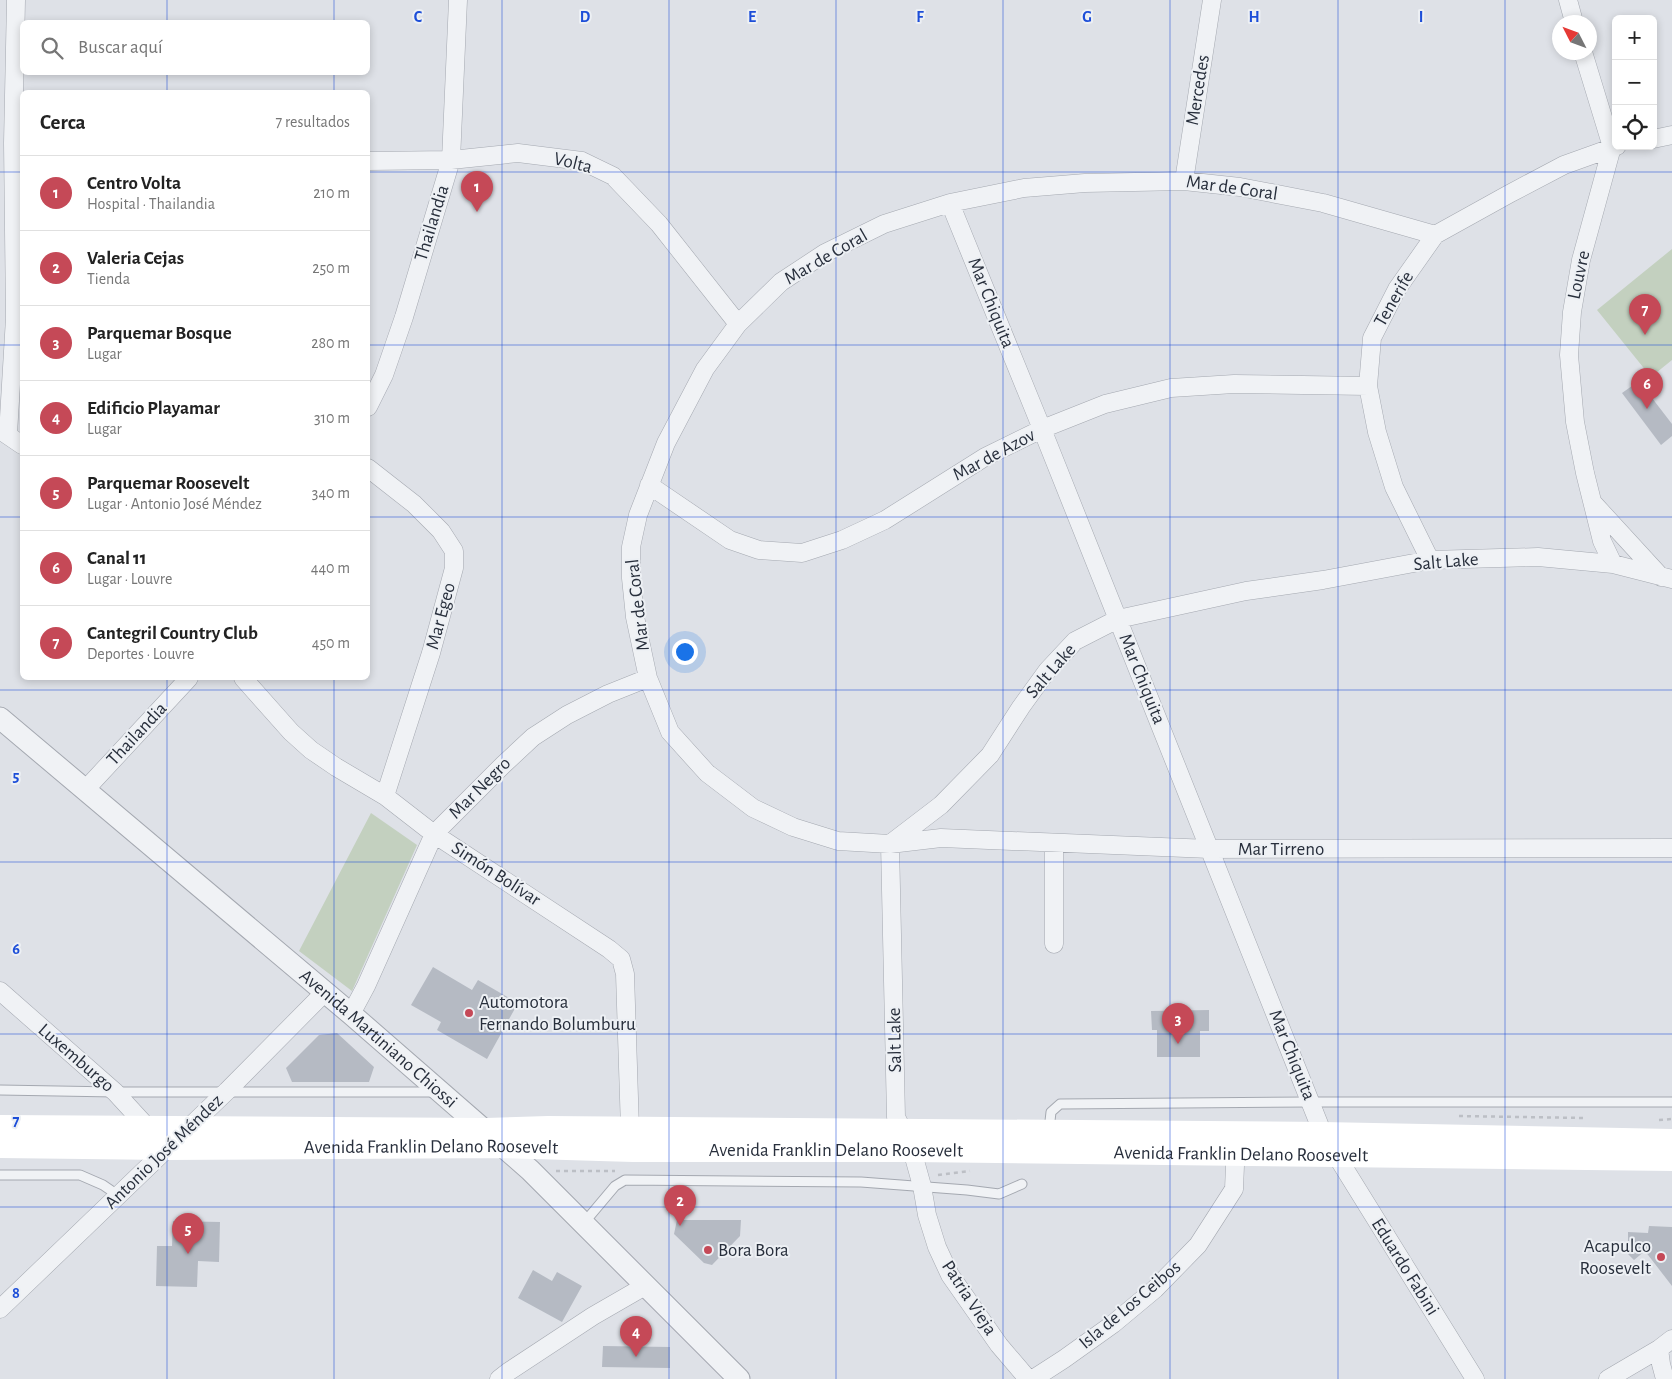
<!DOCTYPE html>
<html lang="es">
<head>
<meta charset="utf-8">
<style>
	:root { --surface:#fff; --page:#f2f2f2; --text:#222; --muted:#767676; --line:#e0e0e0; --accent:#c54957 }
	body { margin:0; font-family:"Alegreya Sans",sans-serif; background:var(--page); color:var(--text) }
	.controls { position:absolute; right:15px; top:15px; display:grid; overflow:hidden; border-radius:8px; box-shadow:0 2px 8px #0003 }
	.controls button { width:45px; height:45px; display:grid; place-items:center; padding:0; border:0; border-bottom:1px solid var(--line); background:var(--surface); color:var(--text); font:25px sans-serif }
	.compass { position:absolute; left:1552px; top:15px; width:45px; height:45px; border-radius:50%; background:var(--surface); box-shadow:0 2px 8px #0003; rotate:312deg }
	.you { position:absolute; left:684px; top:651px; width:18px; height:18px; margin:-12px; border:4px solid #fff; border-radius:50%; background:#1a73e8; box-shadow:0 0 0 8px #1a73e833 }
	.badge { display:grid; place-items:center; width:32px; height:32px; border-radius:50%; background:var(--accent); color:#fff; font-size:16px; font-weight:700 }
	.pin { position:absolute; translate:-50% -41px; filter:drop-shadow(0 1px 2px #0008) }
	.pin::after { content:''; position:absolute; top:26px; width:18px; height:15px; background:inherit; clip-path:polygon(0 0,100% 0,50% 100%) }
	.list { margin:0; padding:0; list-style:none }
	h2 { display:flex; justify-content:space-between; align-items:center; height:65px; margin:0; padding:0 20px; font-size:21px }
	h2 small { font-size:16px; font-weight:400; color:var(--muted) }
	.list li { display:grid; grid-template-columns:32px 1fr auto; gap:15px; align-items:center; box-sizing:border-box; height:75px; padding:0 20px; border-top:1px solid var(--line) }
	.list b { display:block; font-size:19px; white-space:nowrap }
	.list p { margin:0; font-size:16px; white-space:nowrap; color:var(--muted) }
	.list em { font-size:16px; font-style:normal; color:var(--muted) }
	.icon { flex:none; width:28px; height:28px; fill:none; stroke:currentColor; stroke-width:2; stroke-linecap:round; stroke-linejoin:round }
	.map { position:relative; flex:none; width:1672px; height:1379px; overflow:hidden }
	.search { position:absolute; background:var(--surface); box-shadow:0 2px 8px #0003; left:20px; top:20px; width:350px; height:55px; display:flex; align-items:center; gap:12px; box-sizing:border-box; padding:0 18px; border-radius:8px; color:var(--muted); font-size:19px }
	.panel { position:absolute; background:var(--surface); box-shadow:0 2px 8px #0003; left:20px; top:90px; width:350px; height:590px; border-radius:8px }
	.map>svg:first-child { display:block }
	.green { fill:#c3d0bf }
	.building { fill:#b5bac3 }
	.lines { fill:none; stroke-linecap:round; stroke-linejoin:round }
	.service-casing { stroke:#a4a8b0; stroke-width:11 }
	.minor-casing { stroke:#a4a8b0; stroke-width:19 }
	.tertiary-casing { stroke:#a4a8b0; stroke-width:23 }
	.path { stroke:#bcbfc5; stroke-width:2.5; stroke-dasharray:4 4; stroke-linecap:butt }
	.service { stroke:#f0f2f5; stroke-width:9 }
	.minor { stroke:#f0f2f5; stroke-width:18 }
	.tertiary { stroke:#f0f2f5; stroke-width:21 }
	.secondary { stroke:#fff; stroke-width:24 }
	.grid { fill:none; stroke:#1d4ed8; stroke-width:1; stroke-opacity:0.55 }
	.poi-dot { fill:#c54957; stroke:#edf0f4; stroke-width:2 }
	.labels { text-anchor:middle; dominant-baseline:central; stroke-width:4; stroke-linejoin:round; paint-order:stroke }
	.street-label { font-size:19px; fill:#282f3c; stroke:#edf0f4 }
	.poi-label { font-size:19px; fill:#282f3c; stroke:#edf0f4; text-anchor:start }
	.grid-label { font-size:16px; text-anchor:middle; font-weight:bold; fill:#1d4ed8; stroke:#edf0f4; stroke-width:4; stroke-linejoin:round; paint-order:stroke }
</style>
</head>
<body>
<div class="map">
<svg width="1672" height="1379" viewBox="0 0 1672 1379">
	<rect width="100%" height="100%" fill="#dee1e7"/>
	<path class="green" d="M1672 249V360L1651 377 1597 310Z
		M371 813 417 845 352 991 299 951Z"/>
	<path class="building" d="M1639 381 1672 424V436L1661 445 1622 393Z
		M433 967 472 990 478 980 518 1003 487 1059 437 1030 441 1022 411 1005Z
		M1209 1010V1031H1200V1057H1157V1030H1152L1151 1011Z
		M337 1033 374 1067 369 1082H292L286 1068 319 1035Z
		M677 1220H741L740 1236 712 1265 704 1263 674 1234Z
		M173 1221 220 1222 219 1262 198 1261 197 1287 156 1286 157 1246H172Z
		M1649 1226 1672 1227V1286L1645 1251 1634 1260 1628 1254V1232L1648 1233Z
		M533 1270 552 1281 557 1272 582 1286 562 1322 518 1298Z
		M603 1346 670 1347V1368L602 1367Z"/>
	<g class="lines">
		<g class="service-casing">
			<path id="service" d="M0 1090 115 1092H435
				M1049 1130 1051 1112 1060 1104 1310 1102H1672
				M0 1175H80L103 1185 119 1196
				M583 1224 615 1186 625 1180 861 1182 967 1190 999 1194 1022 1184"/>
		</g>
		<g class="minor-casing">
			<path id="minor" d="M1568 0 1574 22
				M1583 52 1612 147 1581 260 1572 312 1569 355 1575 422 1585 473 1602 541 1613 564
				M1653 139 1672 135
				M368 161 451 160 518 153 582 161 613 176 659 224 738 324
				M1184 181 1212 0
				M950 203 1042 429 1323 1134 1475 1379
				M1435 235 1323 203 1240 187 1184 181 1085 183 1024 188 950 203 884 224 825 253 781 282 738 324 705 369 666 443 638 515 631 547V578L635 617 648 678 670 732 707 773 753 808 793 827 838 841 890 844 941 838 1210 849 1672 848
				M368 407 384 375 404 317 451 160 458 0
				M0 430 22 445
				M8 434 15 318 13 143 16 0
				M368 468 414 504 441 531 454 551V568L431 653 385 796
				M649 485 730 540 759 550 802 553 842 540 885 520 985 457 1042 429 1105 404 1171 388 1234 384 1368 386
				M1594 504 1661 577
				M1430 560 1394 487 1377 432 1368 386 1372 338 1397 289 1435 235 1509 194 1564 165 1617 146
				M243 678 291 732 311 750 336 767 385 796 434 834 609 949 621 959 625 974 630 1129
				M85 790 189 678
				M1054 843V944
				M0 991 115 1092 148 1128
				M351 1014 366 986 434 834 503 765 533 737 567 715 608 694 648 678
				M0 1309 227 1091 325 992
				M1659 1349 1661 1364 1665 1379
				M499 1379 508 1372 593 1316 645 1286
				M1028 1379 999 1345 950 1275 937 1247 927 1215 922 1186 912 1150 896 1117 890 844 941 805 990 755 1021 707 1047 671 1075 641 1118 619 1246 591 1323 580 1430 560 1538 557 1613 564 1672 579
				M1033 1379 1064 1359 1113 1324 1155 1289 1198 1245 1234 1189 1236 1142
				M1608 1379 1659 1349 1672 1339"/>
		</g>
		<g class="tertiary-casing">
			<g id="tertiary">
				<path id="s1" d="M0 718 351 1014 530 1170 739 1379"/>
			</g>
		</g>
		<path class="path" d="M1459 1116 1586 1118
			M1659 1120 1672 1119
			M556 1171H615
			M938 1175 970 1171"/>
		<use href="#service" class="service"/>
		<use href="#minor" class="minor"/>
		<use href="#tertiary" class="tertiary"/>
		<g class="secondary">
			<path d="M0 1127 486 1130 548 1128 1323 1134 1672 1141"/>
			<path id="s2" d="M0 1146 167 1148 504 1146 633 1150H912L1672 1159"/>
		</g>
	</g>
	<path class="grid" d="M167 0V22M334 0V22M502 0V1379M669 0V1379M836 0V1379M1003 0V1379M1170 0V1379M1338 0V1379M1505 0V1379M167 72V92M334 72V92M0 172H22M368 172H1672M0 345H22M368 345H1672M0 517H22M368 517H1672M167 678V1379M334 678V1379M0 690H1672M0 862H1672M0 1034H1672M0 1207H1672"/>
	<g class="poi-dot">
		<circle cx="469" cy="1013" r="5"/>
		<circle cx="708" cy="1250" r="5"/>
		<circle cx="1661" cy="1257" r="5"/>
	</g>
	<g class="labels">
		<g class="street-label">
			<text transform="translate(1198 90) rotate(-81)">Mercedes</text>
			<text transform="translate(573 163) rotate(14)">Volta</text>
			<text transform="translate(1232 188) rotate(8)">Mar de Coral</text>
			<text transform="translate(432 223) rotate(-73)">Thailandia</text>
			<text transform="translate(826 257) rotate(-30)">Mar de Coral</text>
			<text transform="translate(1579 275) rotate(-78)">Louvre</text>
			<text transform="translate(1394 299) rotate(-60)">Tenerife</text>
			<text transform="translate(991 303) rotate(68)">Mar Chiquita</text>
			<text transform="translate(994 455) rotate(-28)">Mar de Azov</text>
			<text transform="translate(1446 562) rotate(-5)">Salt Lake</text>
			<text transform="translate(638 605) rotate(-97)">Mar de Coral</text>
			<text transform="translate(441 616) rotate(-75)">Mar Egeo</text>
			<text transform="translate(1051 671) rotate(-49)">Salt Lake</text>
			<text transform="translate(1142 679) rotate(68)">Mar Chiquita</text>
			<text transform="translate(137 734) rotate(-47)">Thailandia</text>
			<text transform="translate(480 788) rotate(-45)">Mar Negro</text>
			<text x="1281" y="849">Mar Tirreno</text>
			<text transform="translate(496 874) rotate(33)">Simón Bolívar</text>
			<text stroke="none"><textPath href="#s1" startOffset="496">Avenida Martiniano Chiossi</textPath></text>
			<text transform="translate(895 1040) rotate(-91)">Salt Lake</text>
			<text transform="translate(1292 1055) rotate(68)">Mar Chiquita</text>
			<text transform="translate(76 1058) rotate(41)">Luxemburgo</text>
			<text stroke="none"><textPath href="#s2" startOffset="431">Avenida Franklin Delano Roosevelt</textPath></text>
			<text stroke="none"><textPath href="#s2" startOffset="836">Avenida Franklin Delano Roosevelt</textPath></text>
			<text transform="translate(164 1152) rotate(-44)">Antonio José Méndez</text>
			<text stroke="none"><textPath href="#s2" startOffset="1241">Avenida Franklin Delano Roosevelt</textPath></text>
			<text transform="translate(1405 1267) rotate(58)">Eduardo Fabini</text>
			<text transform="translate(969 1298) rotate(57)">Patria Vieja</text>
			<text transform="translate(1130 1305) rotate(-40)">Isla de Los Ceibos</text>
		</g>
		<g class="poi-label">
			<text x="479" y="1002">Automotora<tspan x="479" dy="22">Fernando Bolumburu</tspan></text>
			<text x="1651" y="1246" text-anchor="end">Acapulco<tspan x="1651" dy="22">Roosevelt</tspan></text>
			<text x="718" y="1250">Bora Bora</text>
		</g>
	</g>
	<g class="grid-label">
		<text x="418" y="22">C</text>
		<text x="585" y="22">D</text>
		<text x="752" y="22">E</text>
		<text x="920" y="22">F</text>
		<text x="1087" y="22">G</text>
		<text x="1254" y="22">H</text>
		<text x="1421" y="22">I</text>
		<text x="16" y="781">5</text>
		<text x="16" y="954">6</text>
		<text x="16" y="1126">7</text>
		<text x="16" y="1298">8</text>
	</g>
</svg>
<div class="controls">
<button>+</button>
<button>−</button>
<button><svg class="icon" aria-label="locate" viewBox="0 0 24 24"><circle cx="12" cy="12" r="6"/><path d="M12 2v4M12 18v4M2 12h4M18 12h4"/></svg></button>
</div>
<svg class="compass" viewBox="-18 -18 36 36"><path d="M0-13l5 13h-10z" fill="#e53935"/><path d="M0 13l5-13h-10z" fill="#767676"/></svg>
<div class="you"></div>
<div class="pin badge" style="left:477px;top:212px">1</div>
<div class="pin badge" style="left:680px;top:1226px">2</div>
<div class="pin badge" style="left:1178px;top:1044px">3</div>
<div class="pin badge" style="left:636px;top:1357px">4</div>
<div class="pin badge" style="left:188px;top:1254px">5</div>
<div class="pin badge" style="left:1647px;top:409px">6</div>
<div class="pin badge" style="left:1645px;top:335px">7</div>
<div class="search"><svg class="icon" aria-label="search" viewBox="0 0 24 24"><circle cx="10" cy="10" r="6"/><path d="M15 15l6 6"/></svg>Buscar aquí</div>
<section class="panel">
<h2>Cerca<small>7 resultados</small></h2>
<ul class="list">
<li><span class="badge">1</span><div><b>Centro Volta</b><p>Hospital · Thailandia</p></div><em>210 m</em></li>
<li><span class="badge">2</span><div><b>Valeria Cejas</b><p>Tienda</p></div><em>250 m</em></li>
<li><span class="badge">3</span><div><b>Parquemar Bosque</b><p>Lugar</p></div><em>280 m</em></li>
<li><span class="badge">4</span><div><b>Edificio Playamar</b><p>Lugar</p></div><em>310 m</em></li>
<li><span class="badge">5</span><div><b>Parquemar Roosevelt</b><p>Lugar · Antonio José Méndez</p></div><em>340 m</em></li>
<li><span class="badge">6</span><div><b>Canal 11</b><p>Lugar · Louvre</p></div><em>440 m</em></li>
<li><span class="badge">7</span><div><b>Cantegril Country Club</b><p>Deportes · Louvre</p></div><em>450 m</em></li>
</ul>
</section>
</div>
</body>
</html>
